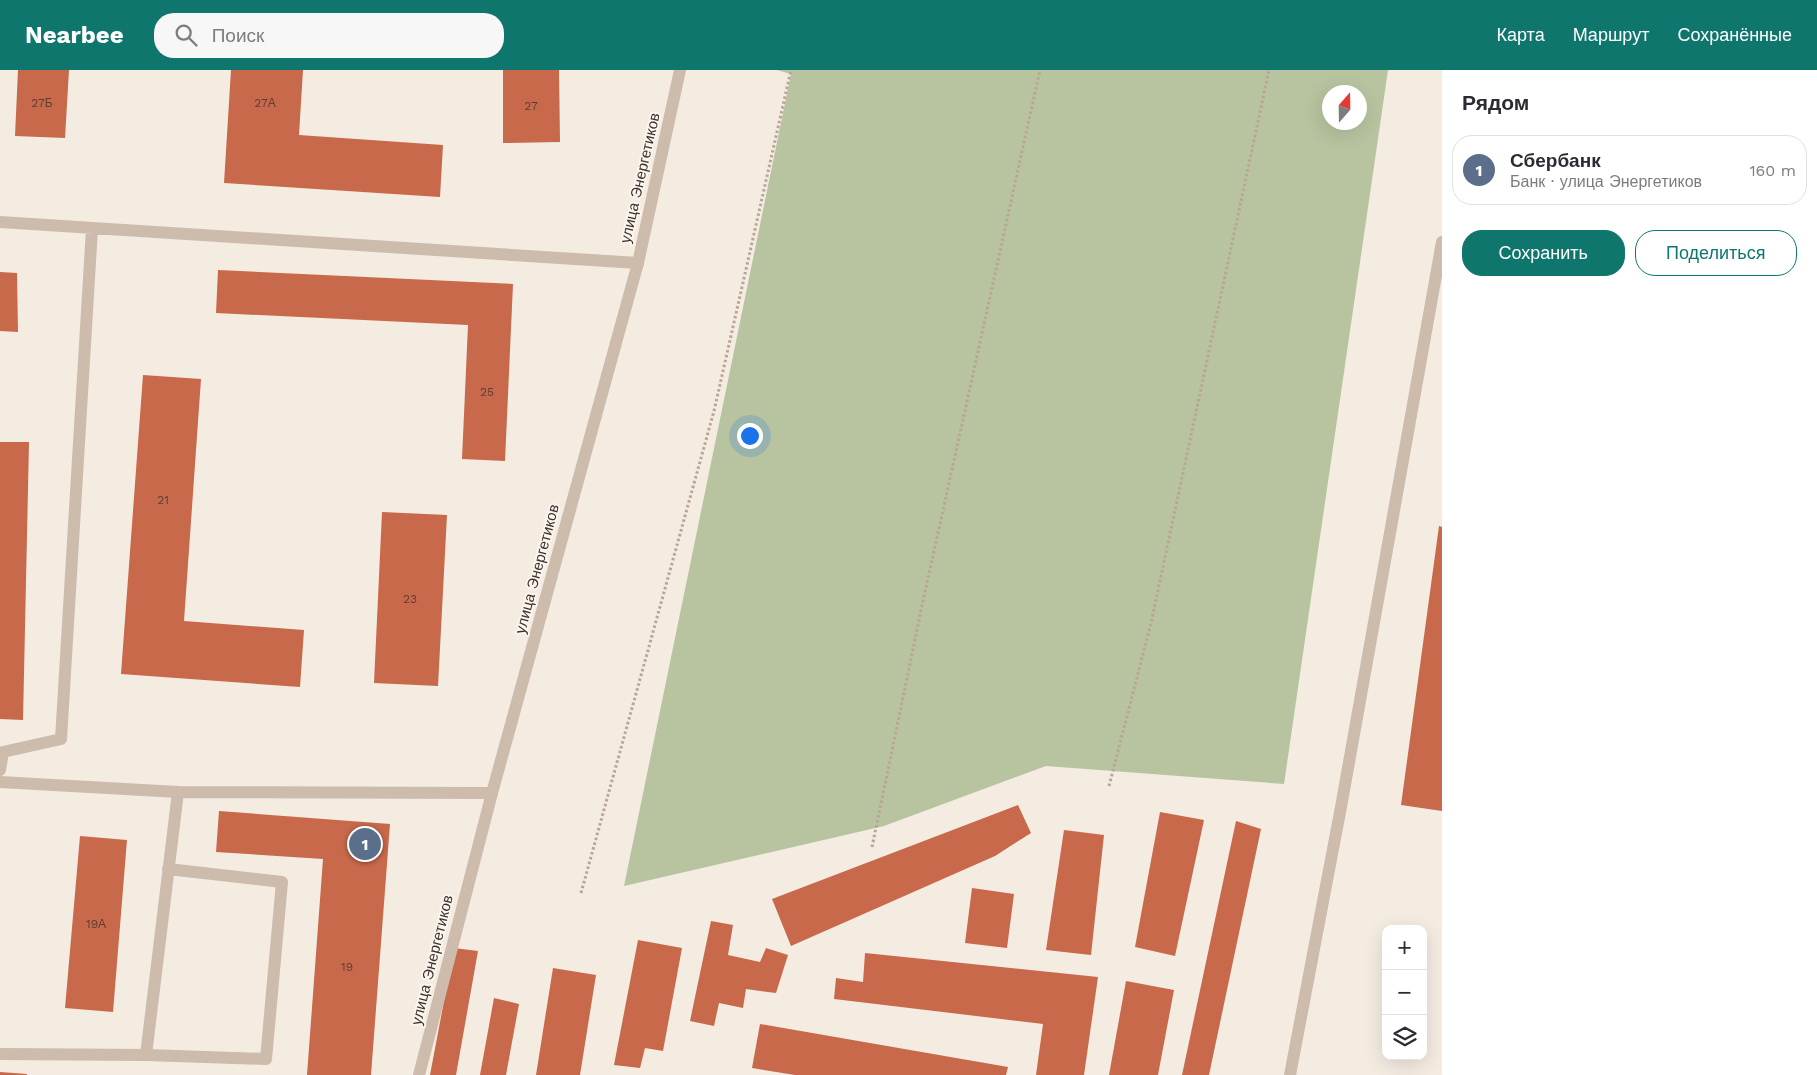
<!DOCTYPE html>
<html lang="ru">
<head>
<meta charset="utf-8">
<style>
	:root { --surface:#fff; --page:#f7f7f7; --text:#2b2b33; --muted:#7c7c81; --line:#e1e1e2; --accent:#0f766e }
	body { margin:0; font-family:"Work Sans",sans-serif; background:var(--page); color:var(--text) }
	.controls { position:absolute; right:15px; bottom:15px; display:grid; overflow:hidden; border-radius:10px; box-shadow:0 5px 20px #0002 }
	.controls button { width:45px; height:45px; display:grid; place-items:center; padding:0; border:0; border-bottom:1px solid var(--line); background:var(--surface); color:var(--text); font:25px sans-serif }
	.compass { position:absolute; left:1322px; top:15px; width:45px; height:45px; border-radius:50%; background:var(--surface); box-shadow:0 5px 20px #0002; rotate:20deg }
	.you { position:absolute; left:749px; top:365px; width:18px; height:18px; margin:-12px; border:4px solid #fff; border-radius:50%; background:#1a73e8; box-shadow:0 0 0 8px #1a73e833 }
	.badge { display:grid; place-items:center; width:32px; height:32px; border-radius:50%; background:var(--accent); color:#fff; font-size:16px; font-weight:700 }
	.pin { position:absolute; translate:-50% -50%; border:2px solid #fff; box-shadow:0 1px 5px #0006 }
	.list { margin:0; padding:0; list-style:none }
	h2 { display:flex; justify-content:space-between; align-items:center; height:65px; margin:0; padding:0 20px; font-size:21px }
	h2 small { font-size:16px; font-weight:400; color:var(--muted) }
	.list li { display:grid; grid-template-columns:32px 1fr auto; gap:15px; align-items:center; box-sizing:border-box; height:70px; margin:0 10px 10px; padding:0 10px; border:1px solid var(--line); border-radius:20px }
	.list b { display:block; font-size:19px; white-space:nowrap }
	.list p { margin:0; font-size:16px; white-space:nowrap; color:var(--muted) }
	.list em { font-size:16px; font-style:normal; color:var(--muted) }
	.actions { display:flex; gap:10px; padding:15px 20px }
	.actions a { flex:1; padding:11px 0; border:1px solid var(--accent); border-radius:20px; text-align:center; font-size:18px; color:var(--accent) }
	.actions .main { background:var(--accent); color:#fff }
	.icon { flex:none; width:28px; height:28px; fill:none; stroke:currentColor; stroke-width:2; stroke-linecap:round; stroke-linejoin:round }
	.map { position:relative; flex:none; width:1442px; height:1005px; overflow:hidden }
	header { display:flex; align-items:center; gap:30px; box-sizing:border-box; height:70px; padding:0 25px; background:var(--accent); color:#fff }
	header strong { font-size:24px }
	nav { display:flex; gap:28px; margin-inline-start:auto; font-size:18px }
	.search { width:350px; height:45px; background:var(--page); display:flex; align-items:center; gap:12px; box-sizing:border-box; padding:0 18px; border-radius:20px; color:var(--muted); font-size:19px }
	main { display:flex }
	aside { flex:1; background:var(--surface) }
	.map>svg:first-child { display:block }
	.green { fill:#b8c4a0; fill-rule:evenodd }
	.building { fill:#c8694b }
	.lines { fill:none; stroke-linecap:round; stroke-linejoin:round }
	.path { stroke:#b9a596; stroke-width:3; stroke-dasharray:2.5 2.5; stroke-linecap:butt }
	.service { stroke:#cdbbac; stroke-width:12 }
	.tertiary { stroke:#cdbbac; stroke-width:12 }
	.labels { text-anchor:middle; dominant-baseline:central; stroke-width:4; stroke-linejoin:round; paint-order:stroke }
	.number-label { font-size:12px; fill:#5e3e33 }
	.street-label { font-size:15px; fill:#3b302b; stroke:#fbf5ee }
</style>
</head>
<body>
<header>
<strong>Nearbee</strong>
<div class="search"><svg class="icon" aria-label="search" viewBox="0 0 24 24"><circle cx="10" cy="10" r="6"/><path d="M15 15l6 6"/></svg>Поиск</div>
<nav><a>Карта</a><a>Маршрут</a><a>Сохранённые</a></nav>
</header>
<main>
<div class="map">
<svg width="1442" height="1005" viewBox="0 0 1442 1005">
	<rect width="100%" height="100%" fill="#f4ebe1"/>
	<path class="green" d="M777 0H1388L1284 714 1046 696 884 756 624 816 791 4ZM1330 22H1360V52H1330Z"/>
	<path class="building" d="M18 0H69L65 68 15 66Z
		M231 0H303L299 65 443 75 440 127 224 113Z
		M503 0H559L560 72 503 73Z
		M218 200 513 214 505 391 462 389 468 255 216 243Z
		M0 202 17 203 18 262 0 261Z
		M143 305 201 309 184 551 304 560 300 617 121 604Z
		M0 372H29L23 650 0 649Z
		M382 442 447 445 438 616 374 613Z
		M1439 456 1442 457V741L1401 735Z
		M1018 735 1031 763 995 786 791 876 772 829Z
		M219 741 390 754 371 1005H307L323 789 216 782Z
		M1160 742 1204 750 1175 886 1135 877Z
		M1236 751 1261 759 1209 1005H1182Z
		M1064 760 1104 765 1091 885 1046 880Z
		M80 766 127 770 113 942 65 938Z
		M972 818 1014 824 1007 878 965 873Z
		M711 851 733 855 728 885 760 892 766 878 788 885 776 923 746 919 743 938 719 933 714 956 690 951Z
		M638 870 682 878 663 981 645 978 640 998 614 995Z
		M454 878 478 881 456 1005H430Z
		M865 883 1098 907 1084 1005H1036L1043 954 834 929 836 908 863 912Z
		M553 898 596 905 580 1005H536Z
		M1126 911 1174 920 1158 1005H1109Z
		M494 928 519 934 506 1005H480Z
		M760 954 1008 997 1006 1005H795L752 998Z
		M0 1002 27 1004V1005H0Z"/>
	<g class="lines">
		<path class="path" d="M1109 716 1151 553 1269 0
			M872 777 923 531 1040 0
			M581 823 714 341 791 0"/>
		<path class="service" d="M0 152 638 193
			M0 700 3 682 61 669 92 159
			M0 712 178 722 492 723
			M0 984 146 985 178 722
			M146 985 266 989 282 812 168 799
			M1290 1005 1341 737 1442 172"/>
		<path class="tertiary" d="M419 1005 492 723 638 193 680 0"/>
	</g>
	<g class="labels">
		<g class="number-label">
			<text x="42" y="33">27Б</text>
			<text x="265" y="33">27А</text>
			<text x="531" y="36">27</text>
			<text x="487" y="322">25</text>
			<text x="163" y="430">21</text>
			<text x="410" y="529">23</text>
			<text x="96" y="854">19А</text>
			<text x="347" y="897">19</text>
		</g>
		<g class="street-label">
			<text transform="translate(640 108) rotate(-77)">улица Энергетиков</text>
			<text transform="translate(537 499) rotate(-75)">улица Энергетиков</text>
			<text transform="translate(432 890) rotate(-76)">улица Энергетиков</text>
		</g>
	</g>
</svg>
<div class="controls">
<button>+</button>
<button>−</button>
<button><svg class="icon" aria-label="layers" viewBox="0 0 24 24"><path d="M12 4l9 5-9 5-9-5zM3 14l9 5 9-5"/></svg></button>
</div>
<svg class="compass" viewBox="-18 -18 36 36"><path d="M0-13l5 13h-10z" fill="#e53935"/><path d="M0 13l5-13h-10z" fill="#7c7c81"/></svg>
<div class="you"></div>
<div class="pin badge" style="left:365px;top:774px;background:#5c6f8a">1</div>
</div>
<aside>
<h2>Рядом<small></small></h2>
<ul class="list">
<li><span class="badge" style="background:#5c6f8a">1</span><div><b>Сбербанк</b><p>Банк · улица Энергетиков</p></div><em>160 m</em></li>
</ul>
<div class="actions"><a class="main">Сохранить</a><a>Поделиться</a></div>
</aside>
</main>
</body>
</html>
